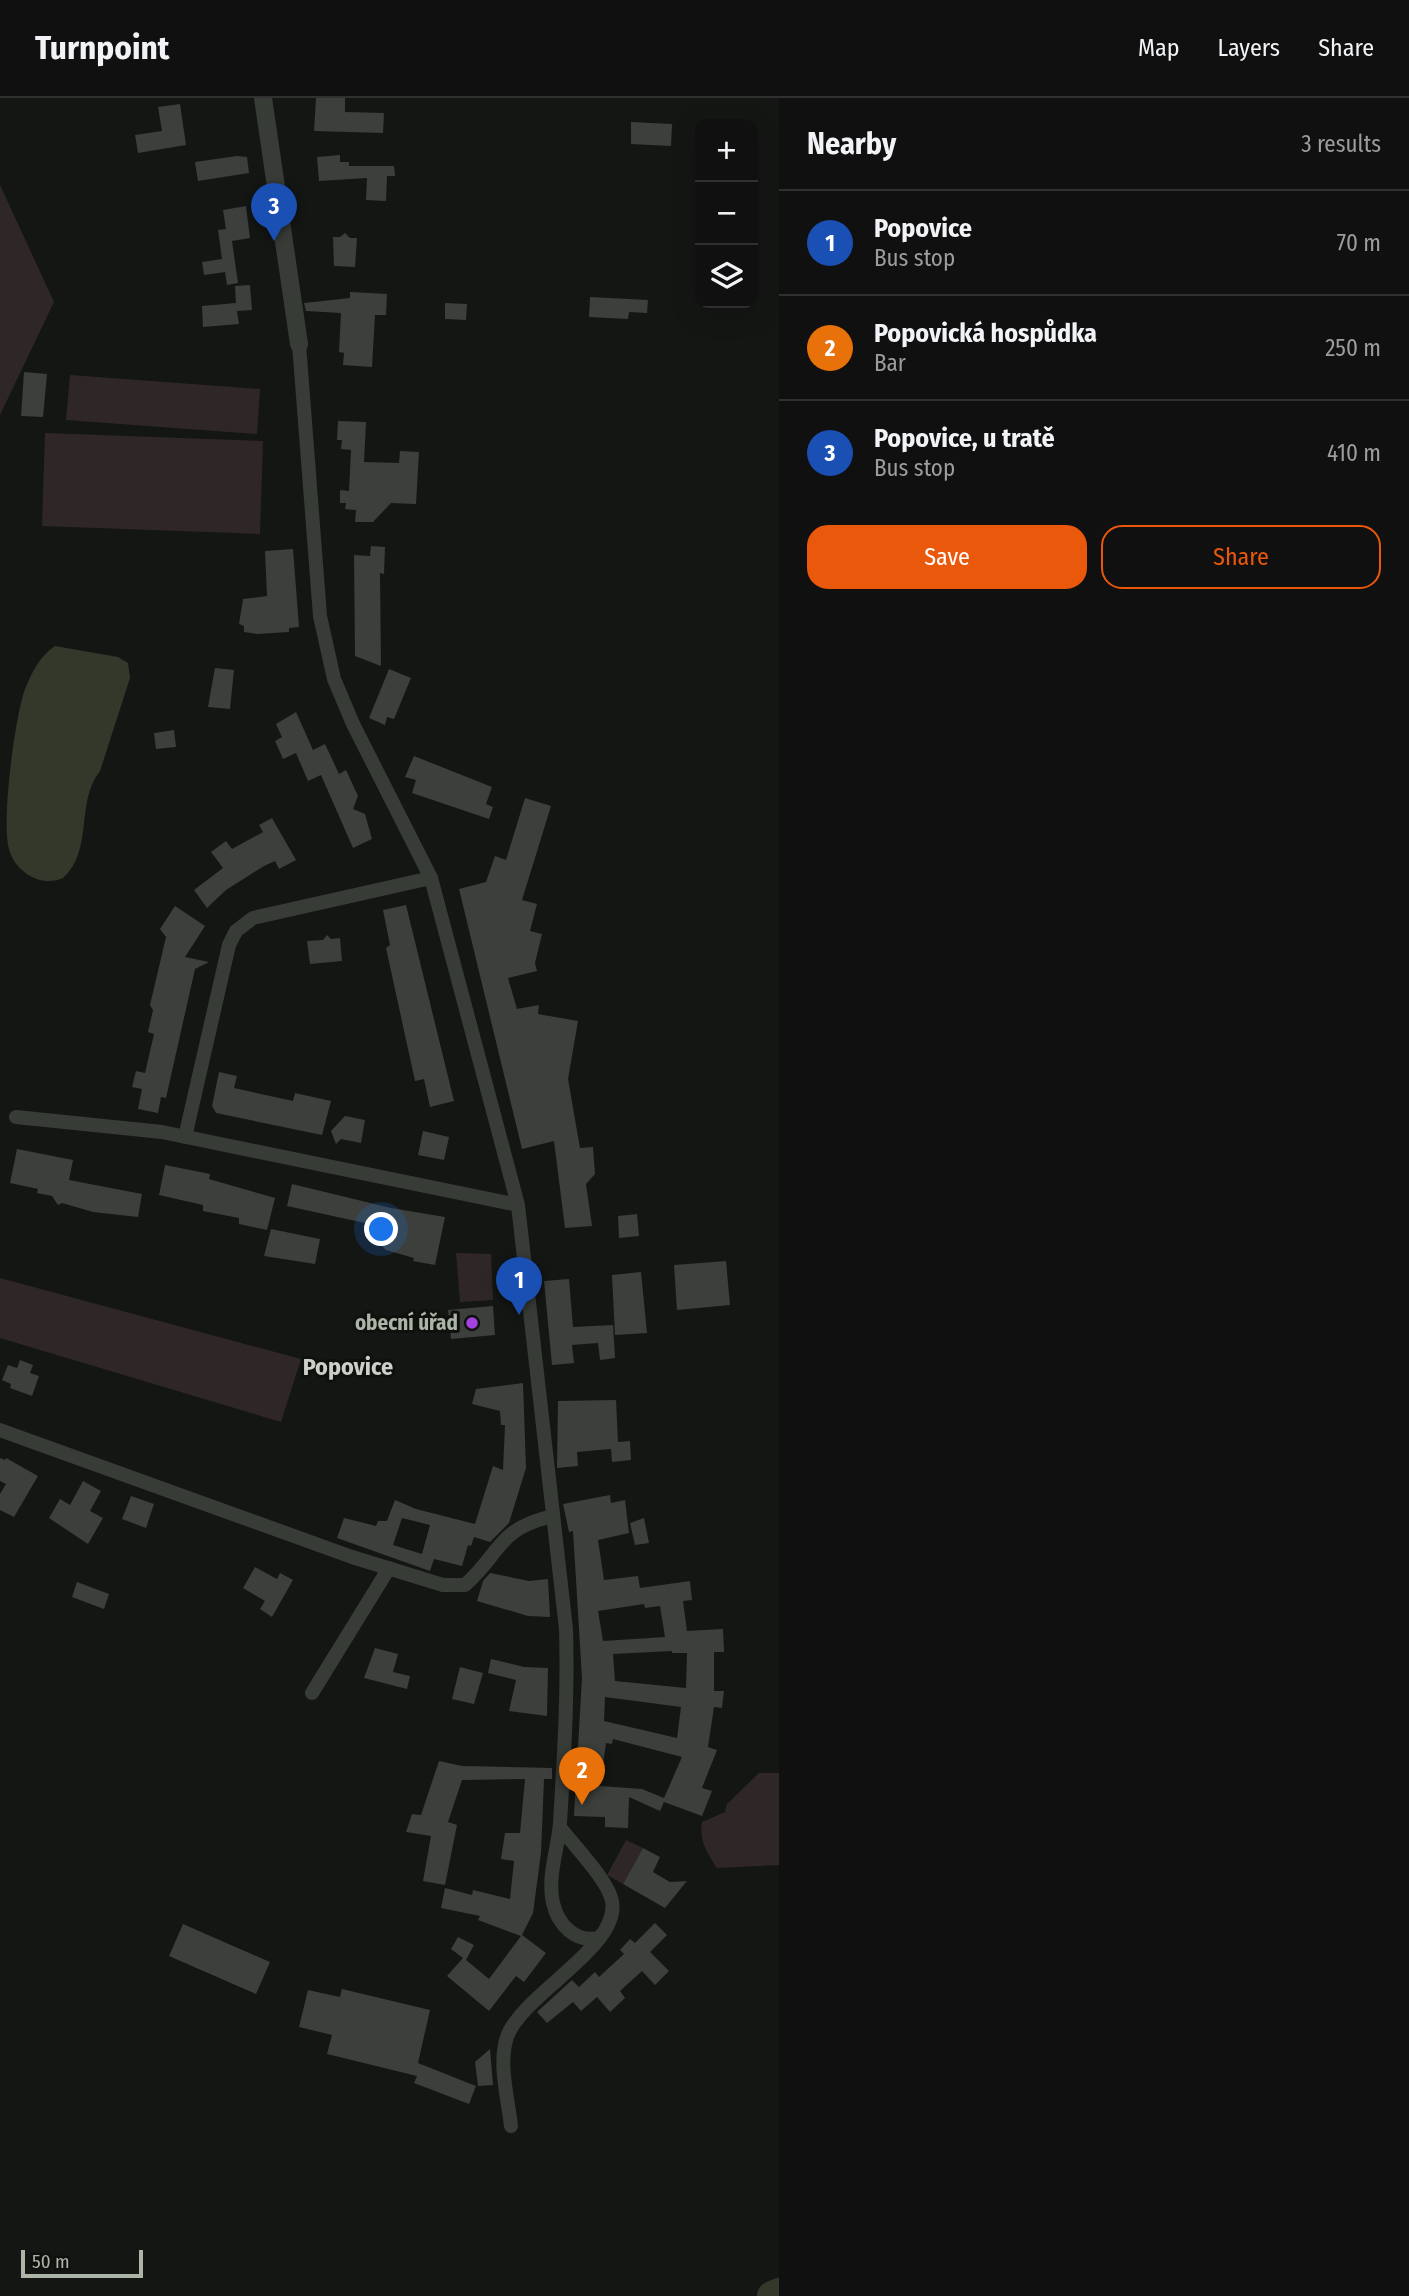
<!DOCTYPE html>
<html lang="en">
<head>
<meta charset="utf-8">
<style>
	:root { --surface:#0f100f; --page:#1d1e1d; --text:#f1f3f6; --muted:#9b9d9e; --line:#2f302f; --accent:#ea580c }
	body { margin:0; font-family:"Fira Sans Condensed",sans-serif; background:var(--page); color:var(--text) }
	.controls { position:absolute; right:21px; top:21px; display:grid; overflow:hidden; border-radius:14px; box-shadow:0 7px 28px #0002 }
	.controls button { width:63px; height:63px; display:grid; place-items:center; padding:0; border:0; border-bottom:2px solid var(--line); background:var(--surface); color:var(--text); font:35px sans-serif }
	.scale { position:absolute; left:21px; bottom:18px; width:122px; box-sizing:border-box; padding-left:7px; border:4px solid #acb5a7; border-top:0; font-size:19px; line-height:24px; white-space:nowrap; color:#acb5a7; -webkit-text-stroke:5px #0f110f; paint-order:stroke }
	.you { position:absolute; left:382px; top:1132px; width:24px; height:24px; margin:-18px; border:5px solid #fff; border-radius:50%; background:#1a73e8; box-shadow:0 0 0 10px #1a73e833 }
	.badge { display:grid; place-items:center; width:46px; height:46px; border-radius:50%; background:var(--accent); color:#fff; font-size:23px; font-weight:700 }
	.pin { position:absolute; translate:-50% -58px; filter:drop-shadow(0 2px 4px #0008) }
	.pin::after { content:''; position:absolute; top:37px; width:24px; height:21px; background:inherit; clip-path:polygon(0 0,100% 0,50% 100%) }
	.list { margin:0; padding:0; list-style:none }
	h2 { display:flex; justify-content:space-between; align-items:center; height:91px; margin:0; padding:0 28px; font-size:30px }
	h2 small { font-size:23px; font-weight:400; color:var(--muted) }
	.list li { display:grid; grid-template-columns:46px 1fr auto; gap:21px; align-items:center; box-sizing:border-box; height:105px; padding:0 28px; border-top:2px solid var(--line) }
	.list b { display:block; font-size:26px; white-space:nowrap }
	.list p { margin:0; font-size:23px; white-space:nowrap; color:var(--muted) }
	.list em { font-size:23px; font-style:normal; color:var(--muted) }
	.actions { display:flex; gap:14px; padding:21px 28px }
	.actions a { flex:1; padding:16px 0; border:2px solid var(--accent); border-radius:21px; text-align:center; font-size:24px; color:var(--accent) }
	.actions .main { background:var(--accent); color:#fff }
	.icon { flex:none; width:38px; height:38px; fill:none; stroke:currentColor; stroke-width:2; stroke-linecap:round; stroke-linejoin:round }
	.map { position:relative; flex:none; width:779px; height:2198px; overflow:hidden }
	header { display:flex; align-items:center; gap:42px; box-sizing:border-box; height:98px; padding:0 35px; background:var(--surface); border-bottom:2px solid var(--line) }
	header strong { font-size:33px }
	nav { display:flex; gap:38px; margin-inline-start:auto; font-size:24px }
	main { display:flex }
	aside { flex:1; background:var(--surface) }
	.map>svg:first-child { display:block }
	.green { fill:#2f2727 }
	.water { fill:#33382b }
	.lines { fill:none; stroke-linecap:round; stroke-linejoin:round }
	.river { stroke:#33382b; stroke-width:30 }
	.building { fill:#3c3f3b; fill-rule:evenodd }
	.minor { stroke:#383c37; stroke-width:14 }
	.tertiary { stroke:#383c37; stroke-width:18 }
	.poi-dot { fill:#a441e1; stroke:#0f110f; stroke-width:2.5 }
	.labels { text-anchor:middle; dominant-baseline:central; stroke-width:6; stroke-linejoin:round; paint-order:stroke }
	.poi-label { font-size:21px; font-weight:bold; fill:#acb5a7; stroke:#0f110f; text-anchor:end }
	.quarter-label { font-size:24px; font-weight:bold; fill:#cbd1c8; stroke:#0f110f }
</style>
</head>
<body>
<header>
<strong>Turnpoint</strong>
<nav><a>Map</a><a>Layers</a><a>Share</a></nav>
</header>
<main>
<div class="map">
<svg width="779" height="2198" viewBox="0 0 779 2198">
	<rect width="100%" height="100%" fill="#141614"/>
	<path class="green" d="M0 87 54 204 0 317Z
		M70 277 260 291 257 336 66 322Z
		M45 335 263 343 260 436 42 428Z
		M456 1155 491 1156 493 1202 460 1204Z
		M0 1180 301 1261 281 1324 0 1240Z
		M759 1675H779V1767L717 1770C707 1755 699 1743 702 1724L725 1714 727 1706Z
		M626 1742 643 1750 623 1786 607 1777Z"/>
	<path class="water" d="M55 548 118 559 128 565 130 580 100 673C75 704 94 752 63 780 41 790 15 774 9 751 1 724 15 619 25 591 32 574 40 558 55 548Z"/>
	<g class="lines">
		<path class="river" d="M772 2198 779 2195"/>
	</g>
	<path class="building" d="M316 0H345V14L384 15 383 35 314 33Z
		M180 6 186 47 138 55 135 37 162 33 158 9Z
		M631 24 672 26 671 48 631 46Z
		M340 57V64H349V68H394L395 78H387L386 103 366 102 367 80 319 83 317 59Z
		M237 58 247 59 249 75 198 83 195 64Z
		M246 108 250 140 232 143 238 185 227 187 225 174 204 177 202 164 222 161 218 132 226 131 223 112Z
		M345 135 350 140H357L355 169 334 168 333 139H340Z
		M250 187 252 212 237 213 239 226 203 229 202 208 236 205 235 188Z
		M350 194 387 196 386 217H375L372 269 343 267 344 255 339 254 341 215 306 213 304 205 350 200Z
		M590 199 648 202 647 215 629 214 628 221 589 219Z
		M445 205 467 206 466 222 445 221Z
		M24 274 47 276 43 319 21 318Z
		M338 323 366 324 364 364 399 365 400 353 419 354 416 406 391 405 373 424H355L356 412 345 411 346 405H340V392L349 393 351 352 341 351 342 342H337Z
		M371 448 385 449 384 476 380 475 381 568 355 558 354 457 370 458Z
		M293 451 299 529 289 530V534L257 536 244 534V528L239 526 243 501 267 498 265 453Z
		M215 570 234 572 230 611 208 609Z
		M389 571 411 580 394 621 387 619 385 627 369 620Z
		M296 614 313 652 325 646 339 676 346 672 358 698 353 711 365 716 372 741 353 750 321 677 308 683 296 655 283 661 275 643 282 639 276 626Z
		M174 632 176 649 156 651 154 635Z
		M414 658 492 689 486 706 493 709 489 721 412 695 416 682 405 679Z
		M525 700 551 708 522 802 537 806 530 833 542 836 535 865 537 873 508 880 517 911 539 907 538 916 578 923 568 981 580 1050 593 1049 595 1076 586 1086 592 1128 565 1130 554 1043 522 1051 459 791 486 784 495 758 506 762Z
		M272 720 296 762 279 771 275 763 264 768 226 792 207 810 194 792 223 770 211 754 226 743 232 751 263 734 259 727Z
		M406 807 454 1003 430 1009 424 981 415 983 386 850 390 847 383 812Z
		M175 808 205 828 185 859 209 864 195 871 166 1000 161 999 158 1015 138 1011 142 991 132 989 136 973 145 975 154 936 148 934 153 912 150 907 166 839 160 831Z
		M327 837 331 841 340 840 342 863 310 866 307 843 323 842Z
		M219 974 237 978 234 990 293 1003 295 995 331 1003 322 1037 216 1015 212 1008Z
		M345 1018 365 1022 361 1045 341 1041 336 1046 331 1033Z
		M423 1033 449 1039 444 1062 418 1057Z
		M17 1051 73 1062 69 1082 142 1096 138 1119 93 1114 62 1105 58 1107 52 1098 37 1095 38 1091 10 1085Z
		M165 1067 210 1076 209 1081 275 1100 267 1132 239 1126V1120L203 1113V1107L159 1097Z
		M292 1086 391 1110 445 1119 435 1167 413 1163 414 1160 386 1152 378 1144 374 1127 287 1108Z
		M637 1116 639 1138 619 1140 618 1118Z
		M271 1131 320 1141 315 1166 264 1158Z
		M726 1163 730 1207 677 1212 674 1167Z
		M641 1174 647 1235 615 1237 612 1177Z
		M569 1181 573 1229 613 1227 615 1260 600 1262 598 1245 572 1247 574 1265 552 1267 544 1183Z
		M493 1208 495 1237 451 1241 448 1212Z
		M20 1262 33 1267 30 1275 39 1278 32 1298 10 1290 11 1286 2 1282 8 1267 17 1270Z
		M523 1285 526 1370 509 1425 490 1444 474 1439 471 1448 468 1447 462 1468 434 1461 430 1473 337 1440 344 1420 376 1428 378 1423H387L395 1402 416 1411 475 1426 493 1368 503 1372 505 1327H501L500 1313 472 1306 476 1291ZM402 1420 430 1427 422 1456 393 1447Z
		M616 1302 618 1344 630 1343 631 1362 612 1364 611 1351 577 1354 578 1368 557 1370 558 1303Z
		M0 1360 5 1362 6 1360 38 1378 14 1419 0 1412V1396L6 1386 0 1383Z
		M83 1383 101 1393 90 1413 103 1420 88 1446 49 1420 60 1401 70 1407Z
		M610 1397 611 1405 625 1402 629 1435 598 1442 604 1482 638 1478 640 1490 690 1483 692 1502 683 1503 687 1533 723 1531 724 1554H714V1593H724L722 1610 714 1609 708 1649 717 1652 702 1690 712 1693 702 1718 664 1704 660 1713 629 1699 628 1730 605 1729V1719L574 1718 582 1580 573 1433 569 1434 563 1406ZM644 1506 645 1510 660 1508 665 1539 603 1543 598 1513ZM672 1553V1555H687L686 1590 615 1583 613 1556ZM605 1599 681 1609 677 1640 604 1623ZM613 1641 682 1659 664 1700 642 1691 600 1688 606 1645 612 1646Z
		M131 1398 154 1406 146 1430 122 1421Z
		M644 1420 649 1445 635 1447 630 1425Z
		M255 1469 277 1481 280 1475 293 1482 272 1519 260 1511 265 1503 243 1490Z
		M490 1475 529 1483 548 1481 550 1519 528 1518 477 1503 483 1483Z
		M77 1484 109 1496 104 1511 72 1499Z
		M375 1550 398 1556 393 1574 410 1578 407 1591 364 1580Z
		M491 1561 524 1569 548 1570 547 1618 509 1613 516 1582 488 1575Z
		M460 1569 483 1575 474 1606 452 1601Z
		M439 1663 462 1668 552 1670V1681H544L541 1755 533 1815 522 1837 546 1855 524 1884 516 1878 489 1913 447 1878 463 1860 451 1851 458 1839 474 1847 466 1862 489 1881 521 1838 478 1822 480 1818 441 1810 445 1790 472 1797 473 1792 510 1801 514 1763 501 1761 505 1735H520L525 1681 462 1682 448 1724 457 1727 445 1787 423 1783 431 1738 406 1734 412 1716 421 1717Z
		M643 1750 660 1759 653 1774 670 1784 687 1783 665 1810 623 1786Z
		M655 1825 667 1837 650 1854 669 1873 655 1887 642 1873 620 1893 625 1900 610 1914 597 1899 581 1913 573 1904 547 1925 537 1914 572 1882 579 1889 595 1874 599 1879 624 1856 620 1852 630 1841 635 1845Z
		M183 1826 270 1864 256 1896 169 1858Z
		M342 1891 430 1912 418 1965 476 1988 469 2006 414 1985 417 1978 327 1956 332 1937 299 1929 308 1892 340 1899Z
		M490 1951 493 1987 478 1988 475 1964Z"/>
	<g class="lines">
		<path class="minor" d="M299 246 320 518 334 581 353 626 431 780 518 1107 566 1531C568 1596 564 1660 560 1725 558 1752 547 1778 553 1805 558 1827 576 1845 598 1840
			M16 1019 162 1034 518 1107
			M185 1039 229 847 236 833 253 820 431 780
			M0 1332 352 1459 443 1487H465C501 1455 498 1430 553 1418
			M312 1595 389 1470
			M511 2028C508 2000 498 1966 507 1939 522 1896 621 1849 612 1803 608 1782 573 1747 560 1729"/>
		<path class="tertiary" d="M263 0 299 246"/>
	</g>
	<circle class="poi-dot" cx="472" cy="1225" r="7"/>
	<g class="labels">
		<g class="poi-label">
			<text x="458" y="1225">obecní úřad</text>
		</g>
		<g class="quarter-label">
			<text x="348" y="1269">Popovice</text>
		</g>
	</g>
</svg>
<div class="controls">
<button>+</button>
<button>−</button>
<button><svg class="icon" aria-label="layers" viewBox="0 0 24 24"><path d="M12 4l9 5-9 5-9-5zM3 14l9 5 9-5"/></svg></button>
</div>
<div class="scale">50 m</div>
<div class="you"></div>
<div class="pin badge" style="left:519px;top:1217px;background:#1a4fb4">1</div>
<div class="pin badge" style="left:582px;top:1707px;background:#e8710a">2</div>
<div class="pin badge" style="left:274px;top:143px;background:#1a4fb4">3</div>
</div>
<aside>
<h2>Nearby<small>3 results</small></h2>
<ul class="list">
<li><span class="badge" style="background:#1a4fb4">1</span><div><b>Popovice</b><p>Bus stop</p></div><em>70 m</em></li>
<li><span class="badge" style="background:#e8710a">2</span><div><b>Popovická hospůdka</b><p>Bar</p></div><em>250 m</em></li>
<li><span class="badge" style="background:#1a4fb4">3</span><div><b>Popovice, u tratě</b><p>Bus stop</p></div><em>410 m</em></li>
</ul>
<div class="actions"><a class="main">Save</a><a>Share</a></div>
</aside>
</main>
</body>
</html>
